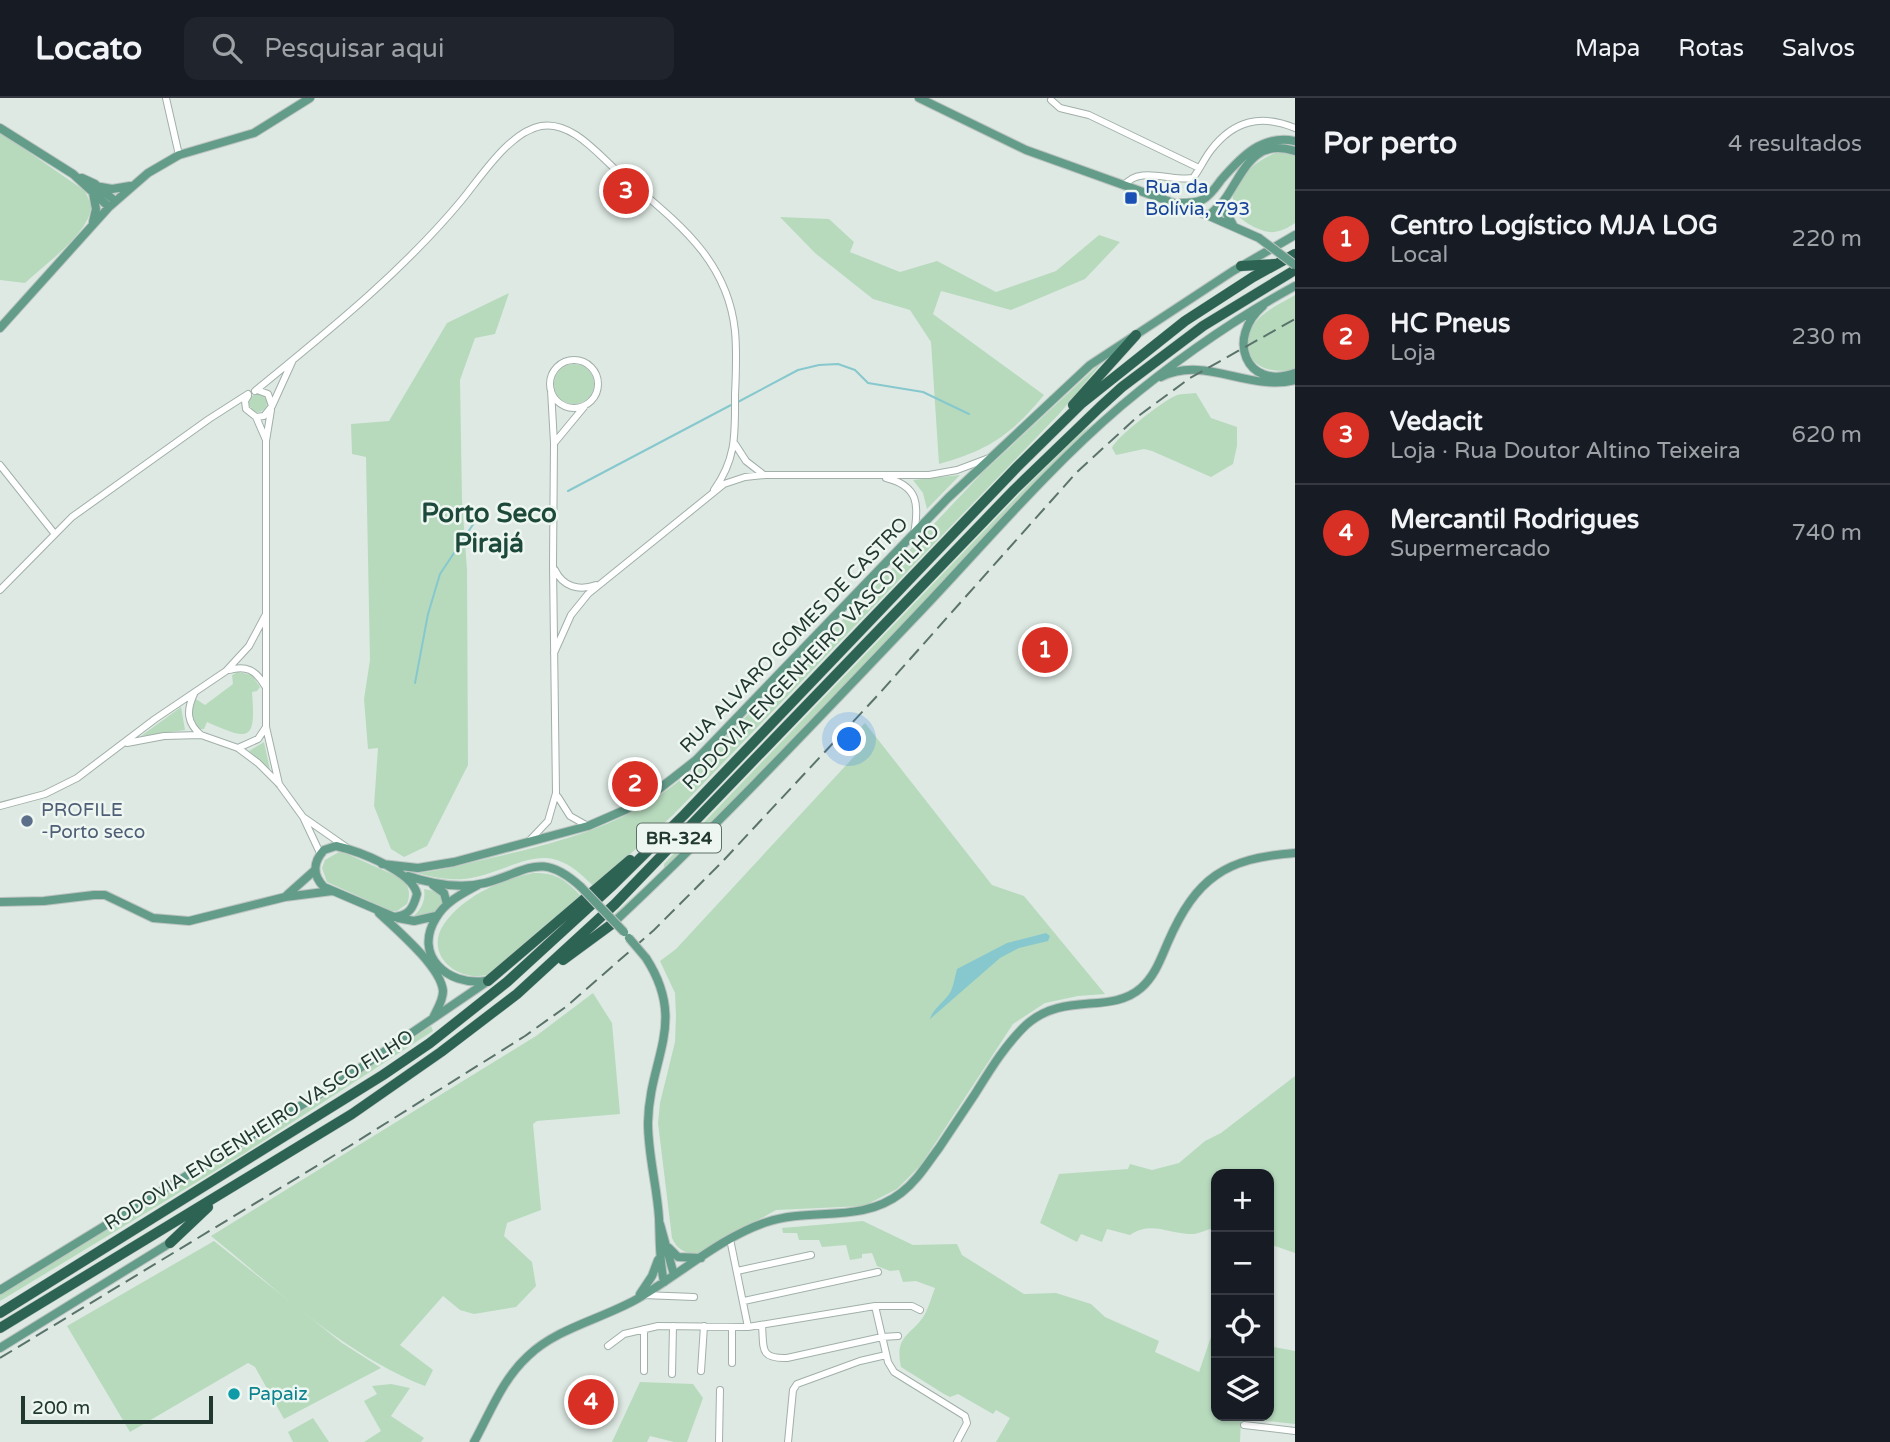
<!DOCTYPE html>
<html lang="pt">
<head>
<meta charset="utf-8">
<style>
	:root { --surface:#171b24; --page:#20242c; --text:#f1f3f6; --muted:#9ea1a6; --line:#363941; --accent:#d93025 }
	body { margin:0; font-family:"Varela Round",sans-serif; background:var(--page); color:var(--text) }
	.controls { position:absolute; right:21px; bottom:21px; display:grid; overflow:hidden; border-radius:14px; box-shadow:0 2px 5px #0004 }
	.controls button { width:63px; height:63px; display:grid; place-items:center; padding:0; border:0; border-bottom:2px solid var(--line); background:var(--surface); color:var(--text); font:35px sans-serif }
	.scale { position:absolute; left:21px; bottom:18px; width:192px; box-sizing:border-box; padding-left:7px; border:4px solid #20382f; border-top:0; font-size:19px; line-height:24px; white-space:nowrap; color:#20382f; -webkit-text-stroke:5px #eef6f1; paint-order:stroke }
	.you { position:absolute; left:850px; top:642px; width:24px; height:24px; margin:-18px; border:5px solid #fff; border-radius:50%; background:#1a73e8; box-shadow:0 0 0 10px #1a73e833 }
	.badge { display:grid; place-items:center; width:46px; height:46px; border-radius:50%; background:var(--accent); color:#fff; font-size:23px; font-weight:700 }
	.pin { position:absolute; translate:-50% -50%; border:4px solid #fff; box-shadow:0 2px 7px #0006 }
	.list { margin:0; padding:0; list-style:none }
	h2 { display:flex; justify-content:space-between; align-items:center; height:91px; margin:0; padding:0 28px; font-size:30px }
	h2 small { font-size:23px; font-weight:400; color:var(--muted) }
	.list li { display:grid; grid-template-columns:46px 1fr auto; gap:21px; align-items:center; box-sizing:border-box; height:98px; padding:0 28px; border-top:2px solid var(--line) }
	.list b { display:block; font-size:26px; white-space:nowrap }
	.list p { margin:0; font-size:23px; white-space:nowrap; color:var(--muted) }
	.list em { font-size:23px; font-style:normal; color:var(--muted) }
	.icon { flex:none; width:38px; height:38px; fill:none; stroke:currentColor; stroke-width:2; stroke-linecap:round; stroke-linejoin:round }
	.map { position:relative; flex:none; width:1295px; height:1344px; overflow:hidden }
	header { display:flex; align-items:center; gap:42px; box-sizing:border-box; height:98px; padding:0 35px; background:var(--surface); border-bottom:2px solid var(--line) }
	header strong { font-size:33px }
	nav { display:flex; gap:38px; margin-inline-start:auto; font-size:24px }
	.search { width:490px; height:63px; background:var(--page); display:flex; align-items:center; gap:18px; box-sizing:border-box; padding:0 24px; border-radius:14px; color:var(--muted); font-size:26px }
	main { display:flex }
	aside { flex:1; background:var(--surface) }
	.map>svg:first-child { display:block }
	.green { fill:#b7dabd }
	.water { fill:#86c8cd }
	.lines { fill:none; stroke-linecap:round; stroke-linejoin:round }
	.stream { stroke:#86c8cd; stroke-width:2 }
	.minor-casing { stroke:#a1b0a9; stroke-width:8 }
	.major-casing { stroke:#bcc3c1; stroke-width:10 }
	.highway-casing { stroke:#bcc3c1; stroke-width:11 }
	.minor { stroke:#fff; stroke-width:6 }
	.major { stroke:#639d89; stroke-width:8 }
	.highway { stroke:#2d6353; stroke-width:10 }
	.rail { stroke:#5a746b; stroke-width:2; stroke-dasharray:14 7; stroke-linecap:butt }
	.major-bridge-casing { stroke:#bcc3c1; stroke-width:10; stroke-linecap:butt }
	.major-bridge { stroke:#639d89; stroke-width:8 }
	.transit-dot { fill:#1a4fb4; stroke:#eef6f1; stroke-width:2.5 }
	.service-dot { fill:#5c6f8a; stroke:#eef6f1; stroke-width:2.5 }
	.culture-dot { fill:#0f9aa8; stroke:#eef6f1; stroke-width:2.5 }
	.labels { text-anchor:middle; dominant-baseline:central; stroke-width:5; stroke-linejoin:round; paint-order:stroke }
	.shield { fill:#eef6f1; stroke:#5e7169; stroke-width:2 }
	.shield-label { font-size:18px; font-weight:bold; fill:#20382f }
	.transit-label { font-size:19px; fill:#164399; stroke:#eef6f1; text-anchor:start }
	.street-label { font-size:19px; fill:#20382f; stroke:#eef6f1 }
	.service-label { font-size:19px; fill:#4e5e75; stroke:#eef6f1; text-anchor:start }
	.culture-label { font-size:19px; fill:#0d838f; stroke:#eef6f1; text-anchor:start }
	.district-label { font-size:26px; font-weight:bold; fill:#1d493a; stroke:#eef6f1 }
</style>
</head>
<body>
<header>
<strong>Locato</strong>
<div class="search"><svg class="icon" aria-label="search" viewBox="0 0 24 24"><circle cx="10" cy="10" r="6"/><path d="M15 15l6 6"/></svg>Pesquisar aqui</div>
<nav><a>Mapa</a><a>Rotas</a><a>Salvos</a></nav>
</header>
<main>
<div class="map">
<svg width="1295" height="1344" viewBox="0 0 1295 1344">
	<rect width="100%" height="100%" fill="#dee9e3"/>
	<path class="green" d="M0 34 85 93C87 97 90 104 91 108 91 134 43 168 25 185L0 182Z
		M1278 54 1295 57V125C1288 130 1278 135 1269 134 1257 132 1237 122 1234 110 1226 83 1258 61 1278 54Z
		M780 119 829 121 854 144 850 154 900 174 937 163 996 194 1056 173 1099 137 1120 144 1085 181 1011 212 941 193 933 216 1044 297C1011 337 989 352 939 366L931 244 910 212 873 201 815 155Z
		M509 195 495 236 475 240 460 282 462 402 467 472 468 667 427 748 404 759 391 751 374 708 378 650 368 651 364 601 370 562 366 359 352 356 351 326 389 323 447 225Z
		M1295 197V271C1264 279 1233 260 1254 226 1263 213 1282 205 1295 197Z
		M1105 261 1060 315 673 717 594 789C548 740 529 765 476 779 456 784 436 780 417 775 445 772 472 764 500 758 580 739 635 723 697 668L867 497 982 375Z
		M554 286a20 20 0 1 1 40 0a20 20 0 1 1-40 0Z
		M1196 295 1211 320 1237 329V348L1233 366 1211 379 1152 353 1144 351 1116 357 1112 350C1115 340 1162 304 1173 299 1179 295 1189 296 1196 295Z
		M249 305a9 9 0 1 1 18 0a9 9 0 1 1-18 0Z
		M1115 310C941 478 782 660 607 826L598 831 664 771V766L1027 388 1082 334Z
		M960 377 927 411 923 395 913 382Z
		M238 574 252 577 260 589 257 593 252 594C256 644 250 643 207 624L204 631H200C190 623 189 612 196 601L205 607 233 586 232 577Z
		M181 609 185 632 141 638Z
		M865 625 992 787 1024 798 1105 896 1078 898 1045 905 1013 926 921 1067 897 1091 864 1108 776 1112 700 1155C687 1157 677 1152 672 1140L658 1025 660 1005 675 944 676 918 675 895 660 863 676 851 862 650 857 633Z
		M264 644 270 672 249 653Z
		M339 754 347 756 401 780C409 788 411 795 407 806L397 813H391L327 784 322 770 325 762Z
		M533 775C556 774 566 782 582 799L487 877C455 884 424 855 444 826 464 798 500 782 533 775Z
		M424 791 439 794 446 801 434 815 412 820C421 812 426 803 424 791Z
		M593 895 612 925 620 1016 537 1023 533 1026 541 1112 507 1125 504 1138 532 1164 536 1188 516 1209 474 1216 460 1212 443 1198 400 1247 433 1272 425 1288C344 1256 279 1193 211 1138L536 938Z
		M431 928 433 933 245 1055 0 1203V1197L296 1017Z
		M1295 978V1155L1269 1146V1076H1216V1129C1208 1131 1198 1137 1189 1136 1167 1135 1151 1123 1130 1137L1107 1131 1102 1144 1081 1136 1077 1144 1040 1125 1059 1076 1128 1071 1130 1066 1152 1072 1179 1065 1205 1043 1221 1035Z
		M863 1123 913 1147 957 1146 962 1157 1024 1196 1056 1195 1091 1206 1105 1219 1159 1243 1155 1254 1199 1274 1216 1224V1318H1269V1248L1295 1253V1326L1241 1320 1240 1344H996L1010 1320 996 1312 993 1316 958 1296 950 1299 944 1296 901 1269C894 1236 912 1238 925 1216 929 1208 932 1198 935 1190L916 1183 903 1184 899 1172 890 1173 877 1168 872 1155 862 1156V1160L850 1162 846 1147 822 1149 819 1142H799L797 1135H783L782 1130Z
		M214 1143 342 1245 381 1270 284 1321 255 1269 248 1265 130 1334 67 1228Z
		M640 1284 693 1286 703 1300 687 1344H674L650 1338 647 1344H612Z
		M391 1286 410 1290 391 1318 424 1340 421 1344H364L381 1333 364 1303 377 1296 372 1288Z
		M313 1320 329 1344H293L288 1334Z"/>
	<path class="water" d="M1046 835 1050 838 1048 843 1019 850 1000 860 930 921C933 910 945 904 951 893 954 886 955 878 957 871L1007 845Z"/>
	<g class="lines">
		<path class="stream" d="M736 305 798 272 819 267 838 266 855 272 868 285 923 294 969 316
			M568 393 731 307
			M415 585 428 516 440 476 474 425"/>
		<g class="minor-casing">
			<path id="minor" d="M166 0 179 57
				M1051 2 1060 10 1089 17 1199 70
				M1124 88C1138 67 1172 84 1193 80 1200 71 1204 61 1211 52 1234 22 1261 16 1295 30
				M550 286a24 24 0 1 1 48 0a24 24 0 1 1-48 0Z
				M255 293C327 234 401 175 461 103 481 79 509 34 541 28 571 23 596 54 616 72 669 119 727 156 735 233 737 254 736 276 735 297 735 334 737 360 714 392
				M248 298 245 303 246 311 256 319 266 342
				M272 308 292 264
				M271 312 266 343V629L279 686
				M256 319 264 318 272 308 268 296 257 292
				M555 344 584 309
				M735 346 746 363 764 377
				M0 367 54 435
				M886 380C919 388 919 407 914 436
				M555 472C563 489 579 493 596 487
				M0 492 72 419 209 321 248 296
				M554 555 571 517 588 496 724 386 745 379 764 377H929L957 372 989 360
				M229 572C246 567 256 572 265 588
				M194 596C186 613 187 625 201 637
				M127 645 164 638 201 637 238 650 258 665 279 686 303 719 346 749
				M238 650 258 641 266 629
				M558 699 570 718 586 727
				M0 708 45 696 77 680 155 621 226 573 249 548 265 518
				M304 721 320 755
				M529 743 548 723 556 695 553 467 554 345 551 292
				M730 1141 748 1229
				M737 1173 811 1157
				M643 1197 694 1199
				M744 1203 878 1174
				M875 1208 888 1264 894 1274 965 1318 967 1325 957 1344
				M762 1228C764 1250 759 1261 787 1260L882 1239 898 1238
				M608 1248 624 1236 658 1228 748 1229 875 1208H912L920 1212
				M732 1265V1229
				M644 1273V1231
				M701 1273 704 1228
				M672 1276 673 1228
				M1244 1327 1295 1333
				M719 1344 720 1292
				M788 1344 793 1292 797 1286 860 1263 886 1257"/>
		</g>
		<g class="major-casing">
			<path id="major" d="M919 0 1026 52 1207 117 1259 140
				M0 30 73 76 109 109
				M82 80 95 86 115 103
				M101 89 112 91 130 88
				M93 95 96 111 93 124
				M1225 101 1227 116 1233 127
				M1180 105C1187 105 1195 105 1202 102 1210 98 1216 89 1221 82 1241 59 1262 36 1295 43
				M1209 118C1214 112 1221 107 1225 101 1243 75 1254 39 1295 53
				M1263 208C1226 239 1245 293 1295 275
				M0 230 109 109 148 75 179 57 254 35 310 0
				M1161 279C1205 257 1249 294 1295 282
				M336 748C358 753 412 773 417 796 413 811 409 817 394 819L324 789C312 777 313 764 324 752Z
				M382 766 418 770 454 764 588 728 627 711 650 698 696 662 948 400 1090 267 1233 173 1295 137
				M408 778C432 786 460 791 485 785 528 774 540 752 581 789
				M433 787 444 795 447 806
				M478 787C463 795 445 804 436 820 413 857 447 888 485 883
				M287 797 315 772
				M0 804 44 803 94 797H105L153 820 189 823 285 799 332 793
				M379 815C396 831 441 869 443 893 443 903 437 911 433 920
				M398 820 414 823 436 818
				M612 826C717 728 815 624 914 520 982 449 1046 372 1121 308 1177 261 1231 223 1295 188
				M646 860C688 925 649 960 648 1025 648 1057 657 1088 659 1120 660 1142 659 1162 664 1184
				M660 1126 674 1177
				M669 1150 678 1159 701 1160
				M0 1192 341 983 488 883
				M640 1196 652 1178 658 1162
				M0 1250 170 1145
				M474 1344C491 1313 502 1282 528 1258 557 1230 602 1221 637 1201 679 1177 721 1139 767 1124 811 1109 861 1126 901 1095 917 1083 927 1066 939 1050 951 1032 963 1014 975 996 990 972 1005 947 1026 927 1064 893 1110 917 1141 890 1155 878 1161 860 1168 844 1196 780 1225 760 1295 755"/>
		</g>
		<g class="highway-casing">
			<path id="highway" d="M1241 168 1275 166
				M1073 307 1136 237
				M563 862 612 826
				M488 883 630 762
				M170 1145 208 1109
				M0 1215 383 977 430 945 507 884 613 787 684 717 1017 369 1082 305 1185 223 1253 179 1295 156
				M0 1230 352 1016 441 954 517 896 615 806 1014 392 1100 309 1122 289 1203 228 1295 172"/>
		</g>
		<use href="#minor" class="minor"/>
		<use href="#major" class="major"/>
		<use href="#highway" class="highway"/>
		<path class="rail" d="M0 1260 348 1049 525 938 567 908 654 832 722 764 878 597 1076 375 1137 319 1190 280 1295 221"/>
		<g class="major-bridge-casing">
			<path id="major-bridge" d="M1259 140 1295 167
				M581 789 624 834
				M629 840 646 860"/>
		</g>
		<use href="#major-bridge" class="major-bridge"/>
	</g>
	<rect class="transit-dot" x="1124" y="93" width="14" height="14" rx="3.5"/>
	<circle class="service-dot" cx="27" cy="723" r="7"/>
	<circle class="culture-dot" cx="234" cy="1296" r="7"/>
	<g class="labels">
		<rect class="shield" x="637" y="725.5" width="84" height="29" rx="5"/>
		<g class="shield-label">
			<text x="679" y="740">BR-324</text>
		</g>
		<g class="transit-label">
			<text x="1145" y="89">Rua da<tspan x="1145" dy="22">Bolívia, 793</tspan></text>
		</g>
		<g class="street-label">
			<text transform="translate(794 537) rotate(-46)">RUA ALVARO GOMES DE CASTRO</text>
			<text transform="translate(811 559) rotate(-46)">RODOVIA ENGENHEIRO VASCO FILHO</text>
			<text transform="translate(259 1032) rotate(-32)">RODOVIA ENGENHEIRO VASCO FILHO</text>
		</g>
		<g class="service-label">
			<text x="41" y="712">PROFILE<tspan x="41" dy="22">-Porto seco</tspan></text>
		</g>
		<g class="culture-label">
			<text x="248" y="1296">Papaiz</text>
		</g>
		<g class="district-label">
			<text x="489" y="415">Porto Seco<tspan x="489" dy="30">Pirajá</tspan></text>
		</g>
	</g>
</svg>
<div class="controls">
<button>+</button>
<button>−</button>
<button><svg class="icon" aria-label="locate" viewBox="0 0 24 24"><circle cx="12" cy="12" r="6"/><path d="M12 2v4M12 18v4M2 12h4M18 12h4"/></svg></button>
<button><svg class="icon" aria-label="layers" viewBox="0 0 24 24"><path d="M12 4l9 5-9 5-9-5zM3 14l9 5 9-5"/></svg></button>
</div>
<div class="scale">200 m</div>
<div class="you"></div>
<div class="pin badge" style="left:1045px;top:552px">1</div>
<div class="pin badge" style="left:635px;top:686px">2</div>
<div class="pin badge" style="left:626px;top:93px">3</div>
<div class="pin badge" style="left:591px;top:1304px">4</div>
</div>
<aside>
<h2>Por perto<small>4 resultados</small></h2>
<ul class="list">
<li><span class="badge">1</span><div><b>Centro Logístico MJA LOG</b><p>Local</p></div><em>220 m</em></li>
<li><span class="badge">2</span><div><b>HC Pneus</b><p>Loja</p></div><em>230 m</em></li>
<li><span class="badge">3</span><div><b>Vedacit</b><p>Loja · Rua Doutor Altino Teixeira</p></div><em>620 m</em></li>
<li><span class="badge">4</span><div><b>Mercantil Rodrigues</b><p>Supermercado</p></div><em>740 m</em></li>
</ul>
</aside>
</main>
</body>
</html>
